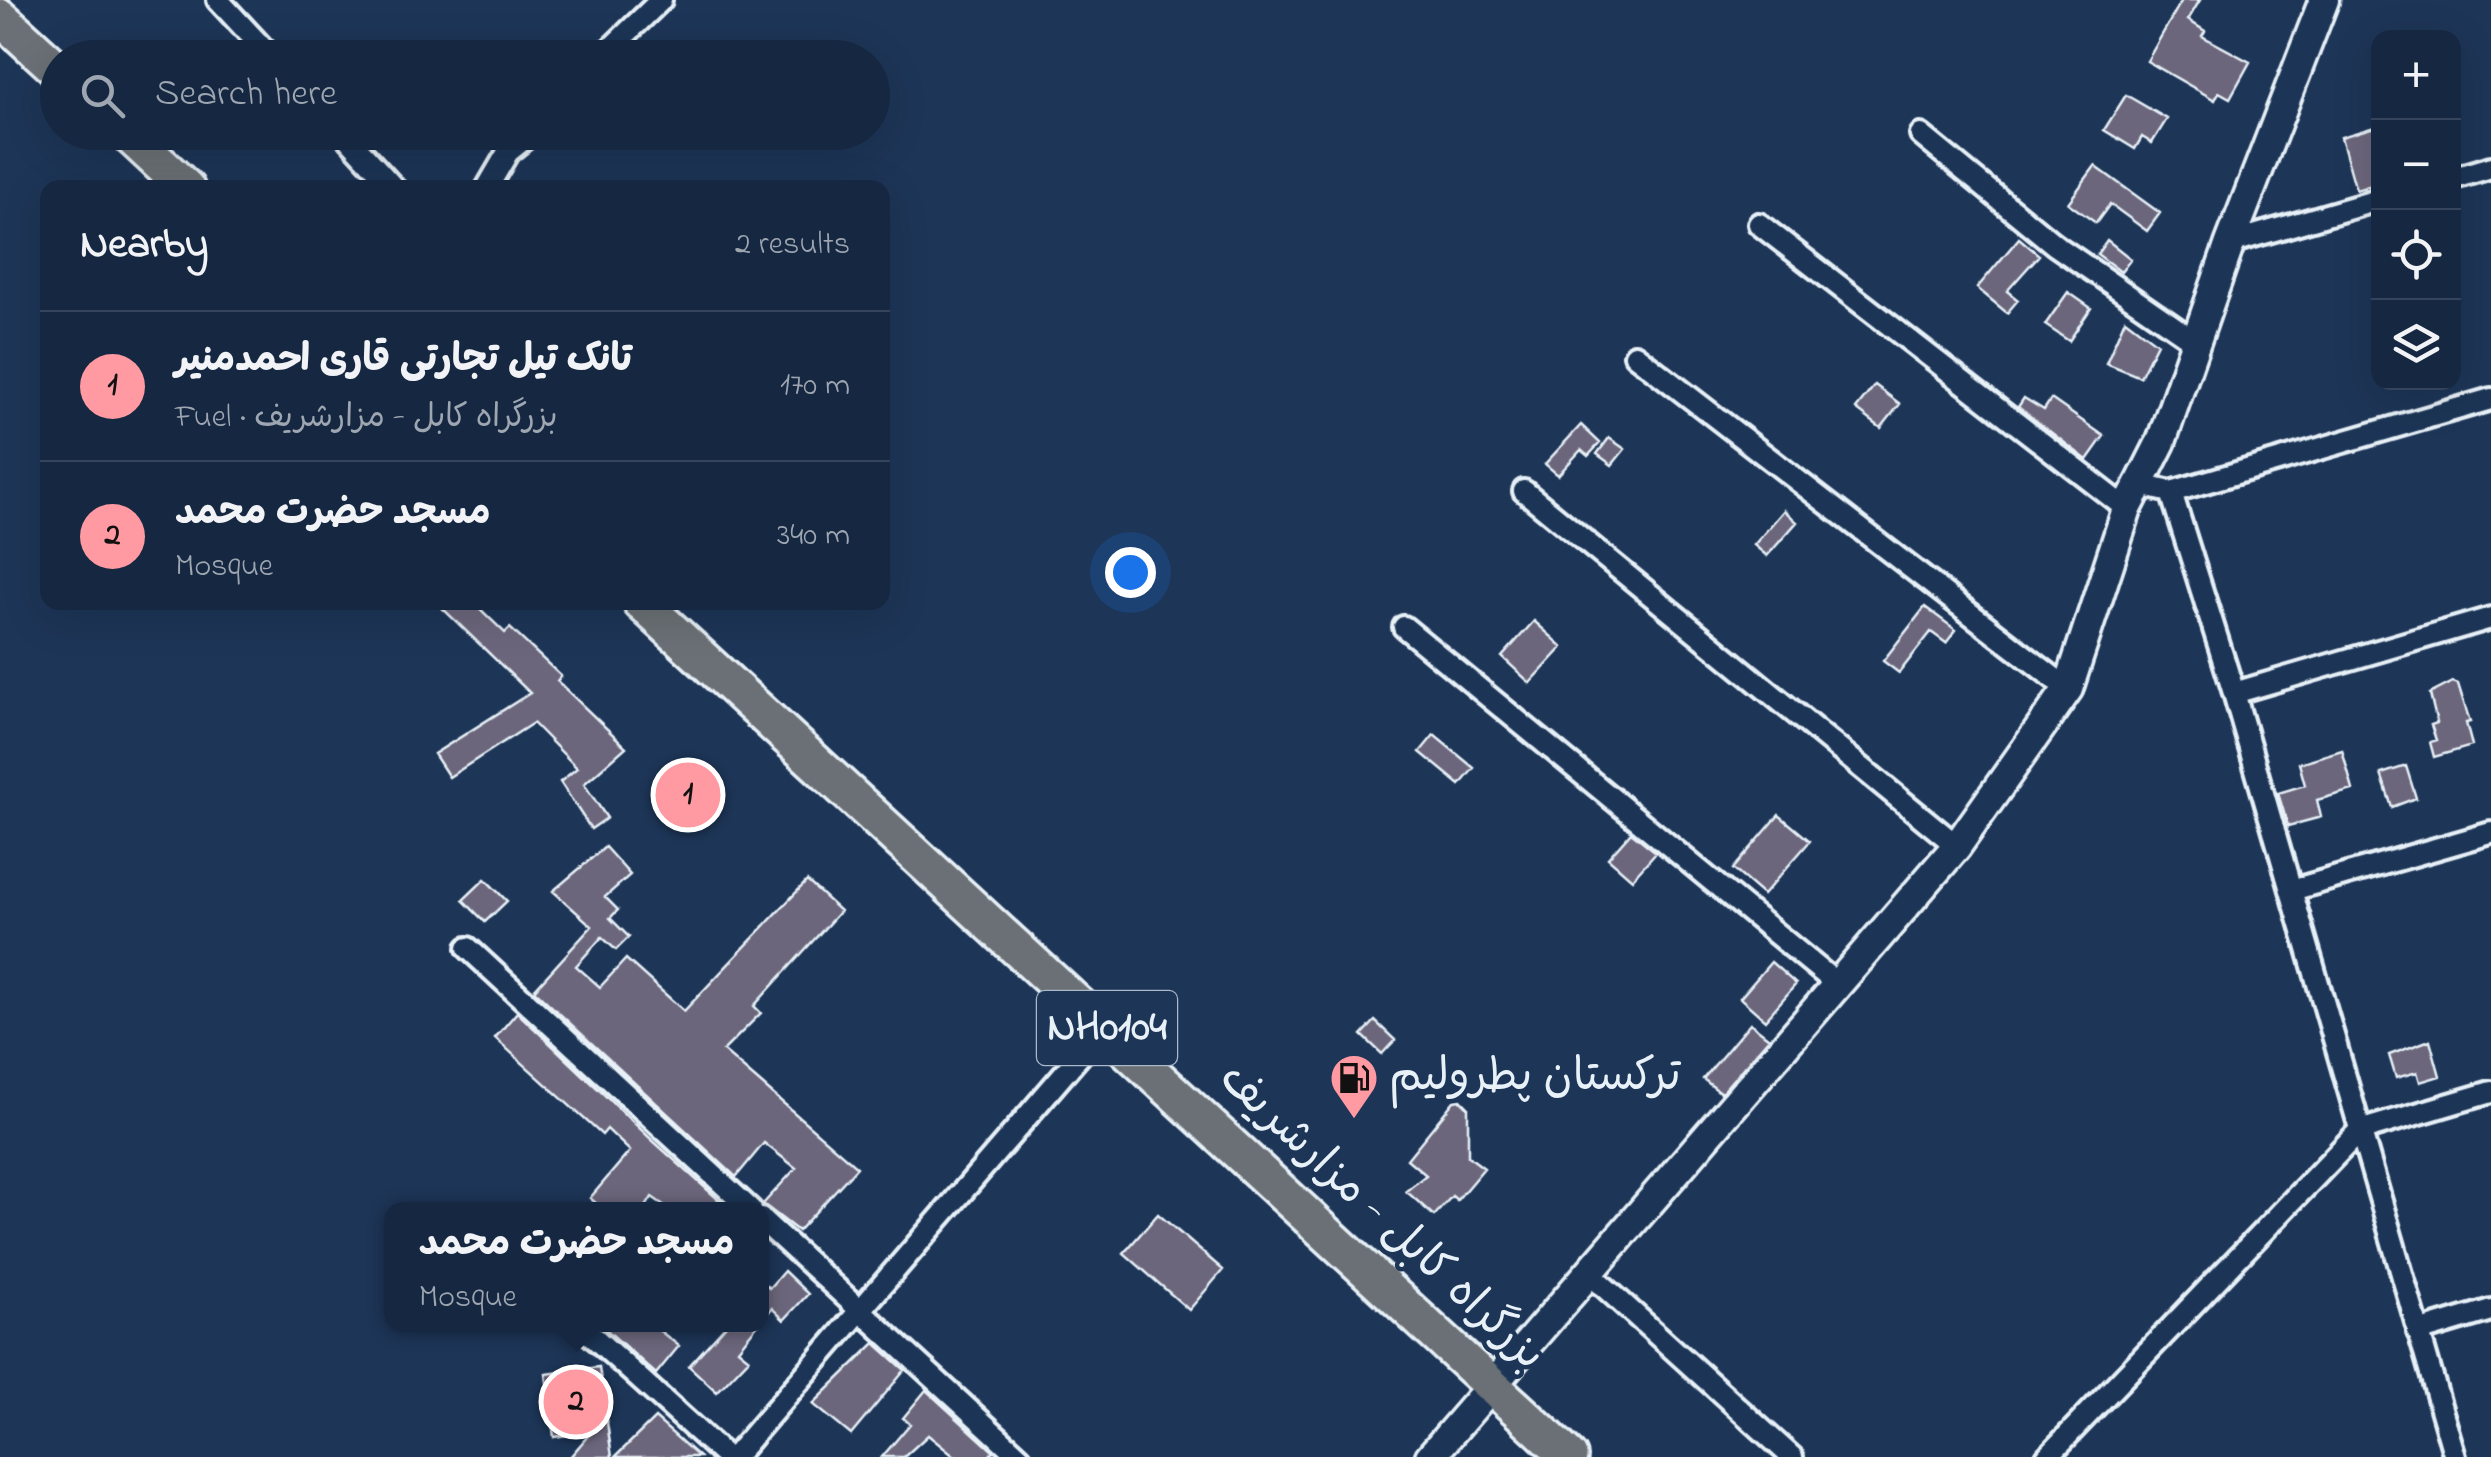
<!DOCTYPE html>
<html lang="en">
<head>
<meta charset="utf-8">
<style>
	:root { --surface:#162841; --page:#1f3048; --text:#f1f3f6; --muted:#9ea6b1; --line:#35445a; --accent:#ff9aa2 }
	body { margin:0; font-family:"Indie Flower","Playpen Sans Arabic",sans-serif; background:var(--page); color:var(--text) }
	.controls { position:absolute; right:30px; top:30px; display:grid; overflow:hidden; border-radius:20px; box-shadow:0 10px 40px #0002 }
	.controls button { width:90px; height:90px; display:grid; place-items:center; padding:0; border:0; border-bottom:2px solid var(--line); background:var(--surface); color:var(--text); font:50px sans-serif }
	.you { position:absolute; left:1130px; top:572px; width:35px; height:35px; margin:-25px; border:8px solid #fff; border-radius:50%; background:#1a73e8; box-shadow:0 0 0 15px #1a73e833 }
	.badge { display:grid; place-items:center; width:65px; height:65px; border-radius:50%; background:var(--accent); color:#111; font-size:32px; font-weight:700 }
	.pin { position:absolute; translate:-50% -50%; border:5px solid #fff; box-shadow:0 2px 10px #0006 }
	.popup { position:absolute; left:384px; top:1202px; width:385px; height:130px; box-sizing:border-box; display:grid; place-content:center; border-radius:20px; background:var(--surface); filter:drop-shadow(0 2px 8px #0005); font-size:32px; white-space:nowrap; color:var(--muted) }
	.popup b { font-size:38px; color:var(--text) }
	.popup::after { content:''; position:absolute; left:50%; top:100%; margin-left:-20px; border:20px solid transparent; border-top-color:var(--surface) }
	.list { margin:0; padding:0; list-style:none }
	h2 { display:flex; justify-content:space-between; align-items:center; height:130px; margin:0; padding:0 40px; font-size:42px }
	h2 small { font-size:32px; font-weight:400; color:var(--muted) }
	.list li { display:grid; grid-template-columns:65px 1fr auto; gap:30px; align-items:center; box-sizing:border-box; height:150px; padding:0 40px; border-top:2px solid var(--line) }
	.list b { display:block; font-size:38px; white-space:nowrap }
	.list p { margin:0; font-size:32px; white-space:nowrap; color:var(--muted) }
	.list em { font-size:32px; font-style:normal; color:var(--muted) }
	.icon { flex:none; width:55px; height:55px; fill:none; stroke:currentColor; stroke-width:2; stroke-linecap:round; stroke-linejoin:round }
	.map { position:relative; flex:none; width:2491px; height:1457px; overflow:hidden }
	.search { position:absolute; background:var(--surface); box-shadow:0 10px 40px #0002; left:40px; top:40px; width:850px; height:110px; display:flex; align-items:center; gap:25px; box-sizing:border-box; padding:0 35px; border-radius:55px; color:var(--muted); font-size:38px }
	.panel { position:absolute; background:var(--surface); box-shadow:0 10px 40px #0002; left:40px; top:180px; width:850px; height:430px; border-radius:20px }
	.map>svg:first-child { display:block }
	.building { fill:#6c667b; stroke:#e8f1f8; stroke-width:2.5 }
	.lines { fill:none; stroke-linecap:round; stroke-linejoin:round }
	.street-casing { stroke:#e8f1f8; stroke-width:28 }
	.secondary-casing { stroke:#e8f1f8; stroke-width:35 }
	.highway-casing { stroke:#e8f1f8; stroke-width:42 }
	.street { stroke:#1d3557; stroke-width:20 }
	.secondary { stroke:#1d3557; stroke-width:28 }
	.highway { stroke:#6a7074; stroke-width:35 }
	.labels { text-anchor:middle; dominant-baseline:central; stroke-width:9; stroke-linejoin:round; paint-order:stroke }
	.shield { fill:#1d3557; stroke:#abb9c8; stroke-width:2.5 }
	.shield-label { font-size:42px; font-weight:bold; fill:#e8f1f8 }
	.poi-label { font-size:45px; fill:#e8f1f8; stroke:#1d3557; text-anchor:start }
	.street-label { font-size:45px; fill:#e8f1f8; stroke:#1d3557 }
</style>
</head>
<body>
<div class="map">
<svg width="2491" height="1457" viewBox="0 0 2491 1457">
	<rect width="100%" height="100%" fill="#1d3557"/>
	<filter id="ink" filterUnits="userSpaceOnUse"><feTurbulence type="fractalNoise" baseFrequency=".01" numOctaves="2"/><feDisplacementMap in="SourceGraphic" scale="20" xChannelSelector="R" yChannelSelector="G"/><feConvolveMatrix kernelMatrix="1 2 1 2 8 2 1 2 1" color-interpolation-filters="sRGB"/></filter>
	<g filter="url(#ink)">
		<path class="building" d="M2182 0H2200L2188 20 2205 31 2202 36 2250 62 2230 98 2219 92 2215 100 2147 61Z
			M2126 95 2167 119 2152 143 2142 137 2135 149 2104 130Z
			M2378 126V183L2356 190 2341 137Z
			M2095 166 2160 213 2147 231 2110 204 2096 223 2068 203Z
			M2019 238 2039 255 2007 291 2018 300 2007 313 1977 288Z
			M2107 240 2131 259 2121 272 2097 254Z
			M2068 292 2091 308 2069 341 2045 325Z
			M2125 319 2157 343 2140 377 2106 363Z
			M1875 385 1900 404 1881 428 1856 409Z
			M2024 398 2044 410 2051 399 2104 436 2087 460 2018 407Z
			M1581 425 1600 443 1588 456 1581 450 1558 475 1545 464Z
			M1609 438 1625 449 1612 465 1597 454Z
			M1784 510 1797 522 1767 556 1754 545Z
			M436 602H473L505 633 510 628 561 676 557 681 626 747 584 784 607 818 591 829 560 782 577 768 533 723 449 777 434 754 530 693Z
			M1925 607 1956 630 1946 643 1931 632 1899 673 1883 661Z
			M1534 621 1563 647 1530 683 1502 657Z
			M2453 682 2458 684 2470 722 2466 723 2472 746 2434 757 2430 742 2436 740 2431 725 2437 723 2430 694Z
			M1434 735 1474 768 1460 785 1420 752Z
			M2342 750 2353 790 2317 800 2321 817 2288 826 2278 793 2305 785 2299 763Z
			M686 762 723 798 694 828 657 793Z
			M2406 766 2416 798 2392 807 2381 774Z
			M1779 815 1810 841 1763 895 1733 869Z
			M1631 832 1656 852 1632 879 1608 858Z
			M605 847 630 875 605 897 618 910 610 918 629 937 616 950 602 937 576 966 600 987 626 959 684 1011 807 881 840 911 754 1006 761 1013 723 1051 857 1167 798 1231 763 1204 796 1168 764 1143 736 1177 534 990 592 926 553 891Z
			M485 879 507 901 485 922 463 900Z
			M1771 962 1796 984 1765 1020 1740 998Z
			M517 1012 651 1139 730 1210H671L652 1197 644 1210H604L590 1198 630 1151 607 1129 602 1135 495 1038Z
			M1375 1021 1395 1040 1382 1054 1362 1035Z
			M1750 1023 1769 1038 1721 1093 1703 1079Z
			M2430 1040 2440 1076 2420 1082 2417 1072 2396 1078 2389 1055Z
			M1461 1100 1468 1107V1156L1484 1168 1457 1200 1452 1196 1434 1216 1406 1191 1426 1175 1407 1159 1454 1101Z
			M1158 1214 1223 1270 1189 1310 1124 1253Z
			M784 1271 808 1294 784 1320 772 1308 761 1321V1281L769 1288Z
			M600 1324H651L679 1346 656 1374Z
			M727 1324H758L738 1349 749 1358 717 1392 689 1366Z
			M875 1343 905 1370 851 1435 813 1404Z
			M599 1367 612 1457H570L592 1431 554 1437 546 1374Z
			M926 1390 993 1451 989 1457H955L928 1435 904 1457H882L910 1424 903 1418Z
			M655 1418 699 1457H615Z"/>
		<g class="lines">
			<g class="street-casing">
				<path id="street" d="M218 0 272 58
					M601 58 661 0
					M343 132 394 188
					M1921 135 2055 245 2196 342
					M2454 178 2491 167
					M487 188 508 152 533 132
					M1759 224 2127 509
					M2230 243 2378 200
					M1635 355 2068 689
					M2140 485 2171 492 2234 693 2455 1457
					M1524 491 1957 846
					M2171 492 2491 399
					M1404 627 1837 984
					M2234 693 2491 618
					M2292 890 2491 833
					M468 948 751 1210
					M761 1219 1020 1457
					M1589 1273 1792 1457
					M579 1324 726 1457
					M2418 1332 2491 1310
					M734 1457 1105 1026
					M2047 1457 2359 1131 2491 1092"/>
			</g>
			<g class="secondary-casing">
				<path id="secondary" d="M1430 1457 1957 846 2068 689 2127 509 2161 442 2230 243 2324 0"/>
			</g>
			<g class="highway-casing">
				<path id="highway" d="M0 17 58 70
					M126 132 186 188
					M641 602 1569 1457"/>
			</g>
			<use href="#street" class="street"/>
			<use href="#secondary" class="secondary"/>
			<use href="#highway" class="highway"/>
		</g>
	</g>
	<defs>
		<g id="fuel-pin" transform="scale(2.5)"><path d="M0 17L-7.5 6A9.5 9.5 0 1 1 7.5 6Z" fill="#ff9aa2" stroke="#1d3557"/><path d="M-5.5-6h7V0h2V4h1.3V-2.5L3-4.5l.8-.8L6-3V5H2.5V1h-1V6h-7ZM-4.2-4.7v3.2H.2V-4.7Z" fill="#111"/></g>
	</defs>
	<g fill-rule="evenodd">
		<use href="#fuel-pin" x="1354" y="1078"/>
	</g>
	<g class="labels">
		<rect class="shield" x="1037" y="991" width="140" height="74" rx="8"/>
		<g class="shield-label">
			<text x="1107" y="1028">NH0104</text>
		</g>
		<g class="poi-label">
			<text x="1389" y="1078">ترکستان پطرولیم</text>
		</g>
		<g class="street-label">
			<text transform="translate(1381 1218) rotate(43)">بزرگراه کابل - مزارشریف</text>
		</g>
	</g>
</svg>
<div class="controls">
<button>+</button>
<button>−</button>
<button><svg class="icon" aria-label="locate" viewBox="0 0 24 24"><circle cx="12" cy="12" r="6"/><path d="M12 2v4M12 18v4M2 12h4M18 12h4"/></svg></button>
<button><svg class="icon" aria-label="layers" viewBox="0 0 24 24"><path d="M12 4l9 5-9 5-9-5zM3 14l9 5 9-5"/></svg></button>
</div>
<div class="you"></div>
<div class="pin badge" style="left:688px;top:795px">1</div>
<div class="pin badge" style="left:576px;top:1402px">2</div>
<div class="popup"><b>مسجد حضرت محمد</b>Mosque</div>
<div class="search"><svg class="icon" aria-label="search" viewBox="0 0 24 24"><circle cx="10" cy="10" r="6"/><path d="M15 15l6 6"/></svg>Search here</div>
<section class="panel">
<h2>Nearby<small>2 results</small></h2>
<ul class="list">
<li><span class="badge">1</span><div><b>تانک تیل تجارتی قاری احمدمنیر</b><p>Fuel · بزرگراه کابل - مزارشریف</p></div><em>170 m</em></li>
<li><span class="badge">2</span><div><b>مسجد حضرت محمد</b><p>Mosque</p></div><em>340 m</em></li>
</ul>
</section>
</div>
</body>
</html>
